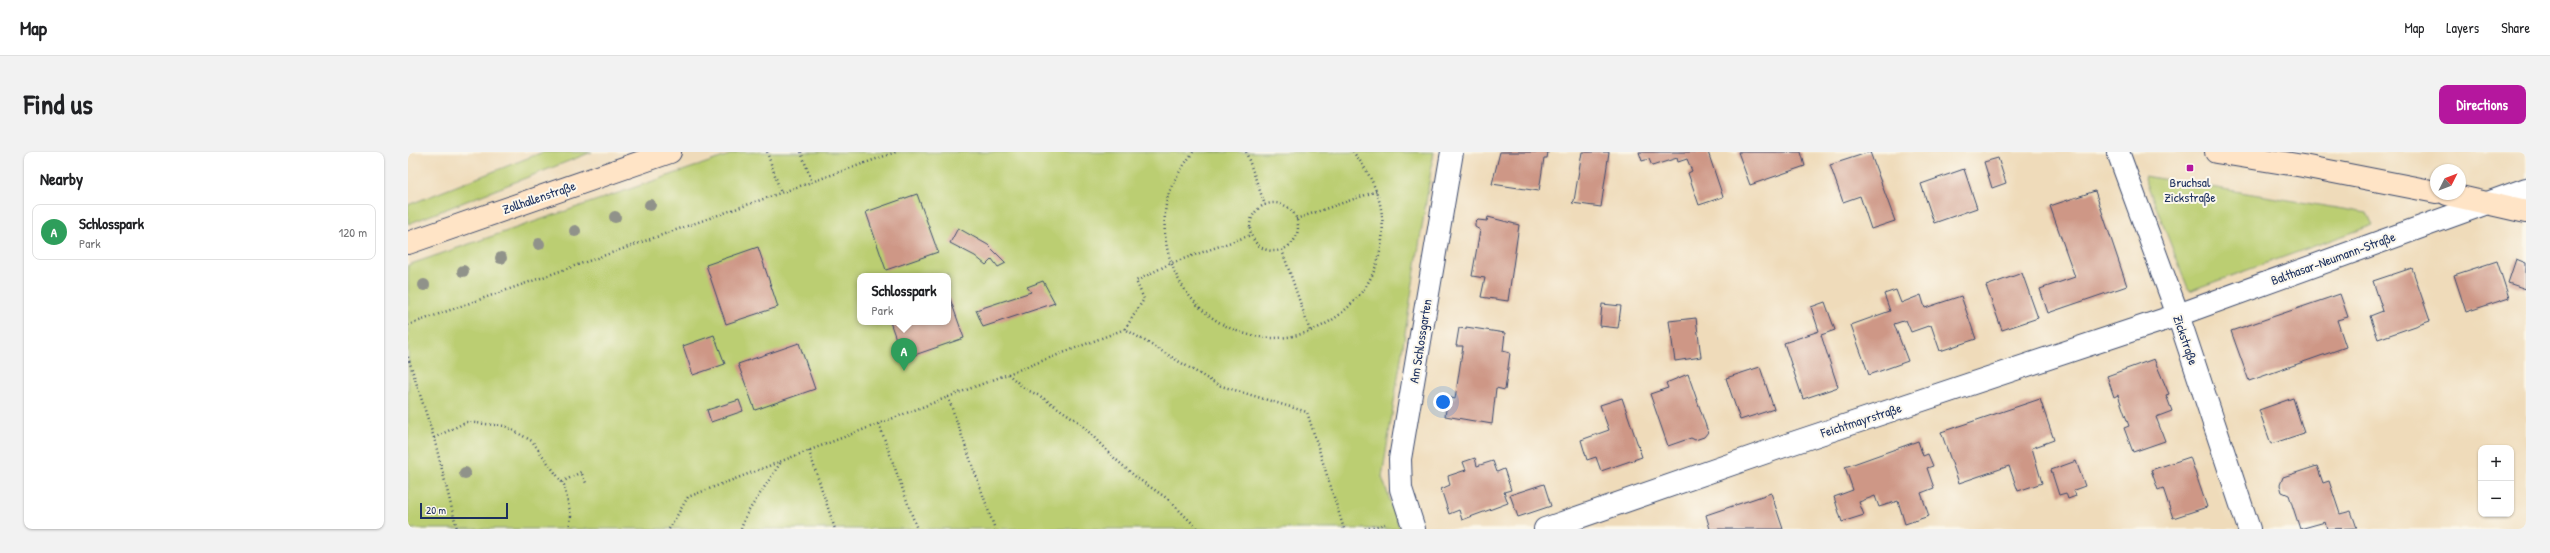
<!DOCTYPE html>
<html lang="en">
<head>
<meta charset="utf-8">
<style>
	:root { --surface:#fff; --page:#f2f2f2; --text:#202124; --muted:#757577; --line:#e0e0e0; --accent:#b5179e }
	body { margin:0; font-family:"Patrick Hand",sans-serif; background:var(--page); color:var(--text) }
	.controls { position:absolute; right:12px; bottom:12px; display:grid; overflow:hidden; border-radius:8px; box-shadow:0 1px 3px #0004 }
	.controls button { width:36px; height:36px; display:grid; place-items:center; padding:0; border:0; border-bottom:1px solid var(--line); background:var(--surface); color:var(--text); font:20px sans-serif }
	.compass { position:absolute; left:2022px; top:12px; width:36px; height:36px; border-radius:50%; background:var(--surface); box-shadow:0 1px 3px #0004; rotate:48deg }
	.scale { position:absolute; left:12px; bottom:10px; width:88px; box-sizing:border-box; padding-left:4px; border:2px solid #1b2f5e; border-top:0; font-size:11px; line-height:14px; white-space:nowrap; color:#1b2f5e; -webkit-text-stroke:3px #fbf7ec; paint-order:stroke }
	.you { position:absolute; left:1035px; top:250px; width:14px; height:14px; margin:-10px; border:3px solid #fff; border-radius:50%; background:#1a73e8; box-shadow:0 0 0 6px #1a73e833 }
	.badge { display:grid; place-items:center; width:26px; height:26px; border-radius:50%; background:var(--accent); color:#fff; font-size:13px; font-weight:700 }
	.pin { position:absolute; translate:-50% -33px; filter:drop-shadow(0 1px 2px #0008) }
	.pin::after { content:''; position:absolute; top:21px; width:14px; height:12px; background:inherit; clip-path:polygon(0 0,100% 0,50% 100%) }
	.popup { position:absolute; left:449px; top:121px; width:94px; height:52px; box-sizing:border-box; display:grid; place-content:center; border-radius:8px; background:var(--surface); filter:drop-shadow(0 1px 3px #0005); font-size:13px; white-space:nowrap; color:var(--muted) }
	.popup b { font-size:15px; color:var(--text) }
	.popup::after { content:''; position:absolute; left:50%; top:100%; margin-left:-8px; border:8px solid transparent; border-top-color:var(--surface) }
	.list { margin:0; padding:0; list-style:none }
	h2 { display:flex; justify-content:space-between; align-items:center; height:52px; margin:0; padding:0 16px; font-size:17px }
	h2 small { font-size:13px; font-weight:400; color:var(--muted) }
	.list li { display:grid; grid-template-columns:26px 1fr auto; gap:12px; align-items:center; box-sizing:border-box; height:56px; margin:0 8px 8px; padding:0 8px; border:1px solid var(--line); border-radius:8px }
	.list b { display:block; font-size:15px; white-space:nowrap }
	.list p { margin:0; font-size:13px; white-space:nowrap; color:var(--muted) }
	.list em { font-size:13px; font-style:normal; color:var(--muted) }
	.map { position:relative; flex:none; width:2118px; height:377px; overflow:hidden; border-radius:8px }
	header { display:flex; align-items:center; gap:24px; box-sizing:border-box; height:56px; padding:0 20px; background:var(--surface); border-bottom:1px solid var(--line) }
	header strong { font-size:19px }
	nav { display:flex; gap:22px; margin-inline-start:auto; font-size:14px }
	.intro { display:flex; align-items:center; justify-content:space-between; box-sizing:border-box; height:96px; padding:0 24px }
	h1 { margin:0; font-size:28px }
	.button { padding:10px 18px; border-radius:8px; background:var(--accent); color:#fff; font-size:14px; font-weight:700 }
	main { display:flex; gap:24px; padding:0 24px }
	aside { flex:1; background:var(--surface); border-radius:8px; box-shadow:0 1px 3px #0004 }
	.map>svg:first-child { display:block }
	.green { fill:#bbce72; stroke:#6b7e68; fill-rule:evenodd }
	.building { fill:#ce9786 }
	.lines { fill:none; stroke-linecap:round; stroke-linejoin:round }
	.street-casing { stroke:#3b496c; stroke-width:24 }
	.secondary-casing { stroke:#3b496c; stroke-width:24 }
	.path { stroke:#3b496c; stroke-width:2.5; stroke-dasharray:1 3; stroke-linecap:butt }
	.street { stroke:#fff; stroke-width:22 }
	.secondary { stroke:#ffe4c6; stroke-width:22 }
	.tree { fill:#90928a }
	.poi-dot { fill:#b5179e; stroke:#fbf7ec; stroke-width:1.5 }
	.labels { text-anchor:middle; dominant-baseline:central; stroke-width:4; stroke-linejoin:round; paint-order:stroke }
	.poi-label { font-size:13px; fill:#1b2f5e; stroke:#fbf7ec }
	.street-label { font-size:13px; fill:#1b2f5e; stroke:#fbf7ec }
</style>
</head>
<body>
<header>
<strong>Map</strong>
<nav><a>Map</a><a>Layers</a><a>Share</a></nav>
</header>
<div class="intro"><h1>Find us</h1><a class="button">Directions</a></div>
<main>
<aside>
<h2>Nearby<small></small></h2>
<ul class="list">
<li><span class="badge" style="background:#2e9e5b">A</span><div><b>Schlosspark</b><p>Park</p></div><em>120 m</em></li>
</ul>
</aside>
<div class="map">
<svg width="2118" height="377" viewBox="0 0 2118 377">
	<rect width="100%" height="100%" fill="#fbf7ec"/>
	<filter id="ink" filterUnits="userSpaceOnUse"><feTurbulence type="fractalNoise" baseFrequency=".025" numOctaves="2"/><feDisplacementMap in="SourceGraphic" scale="8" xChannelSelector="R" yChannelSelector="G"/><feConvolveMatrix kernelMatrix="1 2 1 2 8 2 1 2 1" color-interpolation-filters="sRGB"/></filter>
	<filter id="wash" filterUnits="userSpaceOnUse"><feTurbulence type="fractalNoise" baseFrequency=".012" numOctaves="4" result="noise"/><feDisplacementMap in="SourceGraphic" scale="16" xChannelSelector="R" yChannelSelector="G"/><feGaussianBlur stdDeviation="0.9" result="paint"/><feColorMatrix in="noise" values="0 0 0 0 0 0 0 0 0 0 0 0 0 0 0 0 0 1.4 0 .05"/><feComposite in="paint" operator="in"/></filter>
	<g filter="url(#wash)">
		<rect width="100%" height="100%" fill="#efdbba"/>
		<path class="green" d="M135 0H184L0 72V53Z
			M330 0H1026L974 325 992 377H0V113ZM452 124H540V170H452Z
			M1736 24 1959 61 1965 73 1781 139Z"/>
		<g id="blocks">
			<path class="building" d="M1092 0H1140L1139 6H1136L1131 39 1084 32Z
				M1174 0H1201L1193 55 1164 51 1166 49Z
				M1231 0H1300L1315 45 1291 53 1280 21 1284 19 1279 7 1270 10 1269 6 1244 14 1241 7 1234 9Z
				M1330 0H1393L1397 14 1342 33Z
				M1462 0 1487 69 1463 77 1452 44 1435 50 1422 13Z
				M1590 6 1598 31 1584 36 1576 10Z
				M1556 17 1569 56 1526 71 1513 32Z
				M1687 39 1719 134 1640 161 1632 137 1667 125 1642 54Z
				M509 42 530 100 478 118 458 60Z
				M1080 65 1111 73 1100 149 1073 145 1077 126 1064 124 1072 78 1067 75V71L1070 68 1079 69Z
				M550 76 580 93 598 111 590 115 584 107 578 113 567 104 542 91Z
				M350 95 370 155 318 172 298 113Z
				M2108 107 2118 111V137L2100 131Z
				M2089 109 2101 146 2058 160 2046 123Z
				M2004 116 2022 169 1970 187 1962 164 1975 159 1965 129Z
				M1614 121 1630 166 1594 178 1578 134Z
				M635 129 647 151 575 175 568 158 623 140 619 135Z
				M1488 138 1493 151 1513 143 1517 156 1553 144 1568 187 1532 199 1523 173 1503 180 1498 168 1486 172 1500 209 1461 223 1443 173 1482 159 1476 142Z
				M540 141 556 186 495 207 482 170H540Z
				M1932 142 1940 165 1929 168 1938 195 1841 229 1823 179Z
				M1417 150 1427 178 1413 183 1430 235 1395 247 1376 191 1411 179 1403 155Z
				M1194 152 1213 154 1210 176 1192 174Z
				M1288 166 1293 205 1267 209 1261 169Z
				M1058 175 1097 181 1095 199 1102 201 1097 238 1088 236 1084 272 1037 264 1040 245 1047 247 1055 194H1048L1051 176 1058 177Z
				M306 183 317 212 285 223 275 194Z
				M391 191 407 237 347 258 330 212Z
				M1746 207 1761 242 1758 243 1764 259 1748 265 1757 289 1725 300 1716 276 1721 274 1710 243 1706 245 1699 224Z
				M1352 215 1366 257 1332 268 1318 226Z
				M1280 222 1300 280 1296 285 1287 288 1283 286 1260 294 1242 242 1260 236 1258 231Z
				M1214 246 1234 305 1193 319 1188 305 1179 308 1173 288 1201 278 1192 253Z
				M1885 246 1896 281 1863 292 1851 258Z
				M1632 247 1646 288 1624 296 1634 331 1610 339 1601 314 1551 331 1533 280Z
				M331 248 335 259 303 270 299 258Z
				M1510 289 1515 304 1520 302 1525 314 1519 316 1526 336 1513 341 1521 364 1497 372 1490 349 1471 355 1467 344 1451 350 1456 363 1434 370 1426 345 1445 338 1437 315Z
				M1782 305 1799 355 1765 366 1755 336 1750 338 1743 318Z
				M1067 306 1069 314 1085 309 1089 320 1096 317 1103 338 1096 340 1100 351 1054 368 1051 358 1041 362 1033 337 1042 333 1040 324 1058 318 1055 310Z
				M1668 309 1677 334 1666 338 1668 344 1660 347 1658 341 1651 343 1643 318Z
				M1909 314 1915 331 1921 329 1932 362 1943 359 1949 376 1919 377 1917 370 1892 377 1881 343 1874 340 1872 333 1875 325Z
				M1136 332 1143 354 1110 365 1102 343Z
				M1363 341 1375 377H1302L1298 363Z"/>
		</g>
	</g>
	<g filter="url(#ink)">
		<use href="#blocks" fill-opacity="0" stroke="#3b496c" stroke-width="1"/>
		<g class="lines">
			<g class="street-casing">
				<path id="street" d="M1710 0 1770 163 1841 377
					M1006 377 993 337 992 307 1044 0
					M1137 377 1373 295 1770 163 2118 37"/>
			</g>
			<g class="secondary-casing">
				<path id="secondary" d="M1808 0 1895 14 2028 40
					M2039 42 2118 60
					M0 91 262 0"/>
			</g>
			<path class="path" d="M359 0 373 41
				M393 0 404 30
				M785 0C774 16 761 33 758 53 743 152 849 225 931 163 951 147 965 128 971 104 981 65 970 30 945 0
				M838 0 857 53
				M842 75a24 24 0 1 1 48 0a24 24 0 1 1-48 0Z
				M888 67 969 39
				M874 98 902 179
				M0 173 488 0
				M717 177 736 147 728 129 761 112 843 83
				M0 205 26 286 49 377
				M600 222 717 177 810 233 899 260 936 377
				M540 245 587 377
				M471 272 509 377
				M26 286 58 270 97 274 124 289 156 333 163 364 161 377
				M401 299 427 377
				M154 330 173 320 178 331
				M261 377 280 345 600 222 617 237 632 244 671 270 704 304 729 326 760 347 790 377
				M333 377 338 363 373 310
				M957 377 977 372"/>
			<use href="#street" class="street"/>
			<use href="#secondary" class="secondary"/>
		</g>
		<g class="tree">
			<circle cx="242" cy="53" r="6"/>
			<circle cx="207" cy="65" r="6"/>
			<circle cx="167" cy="79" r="6"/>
			<circle cx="131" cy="92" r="6"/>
			<circle cx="93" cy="106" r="6"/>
			<circle cx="55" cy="119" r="6"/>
			<circle cx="16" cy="133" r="6"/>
			<circle cx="57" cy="321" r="6"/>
		</g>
	</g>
	<rect class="poi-dot" x="1778" y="12" width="8" height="8" rx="2"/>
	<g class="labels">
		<g class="poi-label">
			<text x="1782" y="30">Bruchsal<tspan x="1782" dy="15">Zickstraße</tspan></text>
		</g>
		<g class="street-label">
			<text transform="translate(131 45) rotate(-19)">Zollhallenstraße</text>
			<text transform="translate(1925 106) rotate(-20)">Balthasar-Neumann-Straße</text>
			<text transform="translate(1778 188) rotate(71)">Zickstraße</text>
			<text transform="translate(1012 189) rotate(-81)">Am Schlossgarten</text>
			<text transform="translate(1453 268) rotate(-18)">Feichtmayrstraße</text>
		</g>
	</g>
</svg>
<div class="controls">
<button>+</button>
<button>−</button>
</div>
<svg class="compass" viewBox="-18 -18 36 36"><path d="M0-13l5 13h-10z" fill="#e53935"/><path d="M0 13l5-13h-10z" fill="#757577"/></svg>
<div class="scale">20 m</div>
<div class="you"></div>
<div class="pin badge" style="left:496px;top:219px;background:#2e9e5b">A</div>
<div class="popup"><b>Schlosspark</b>Park</div>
</div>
</main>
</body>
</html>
